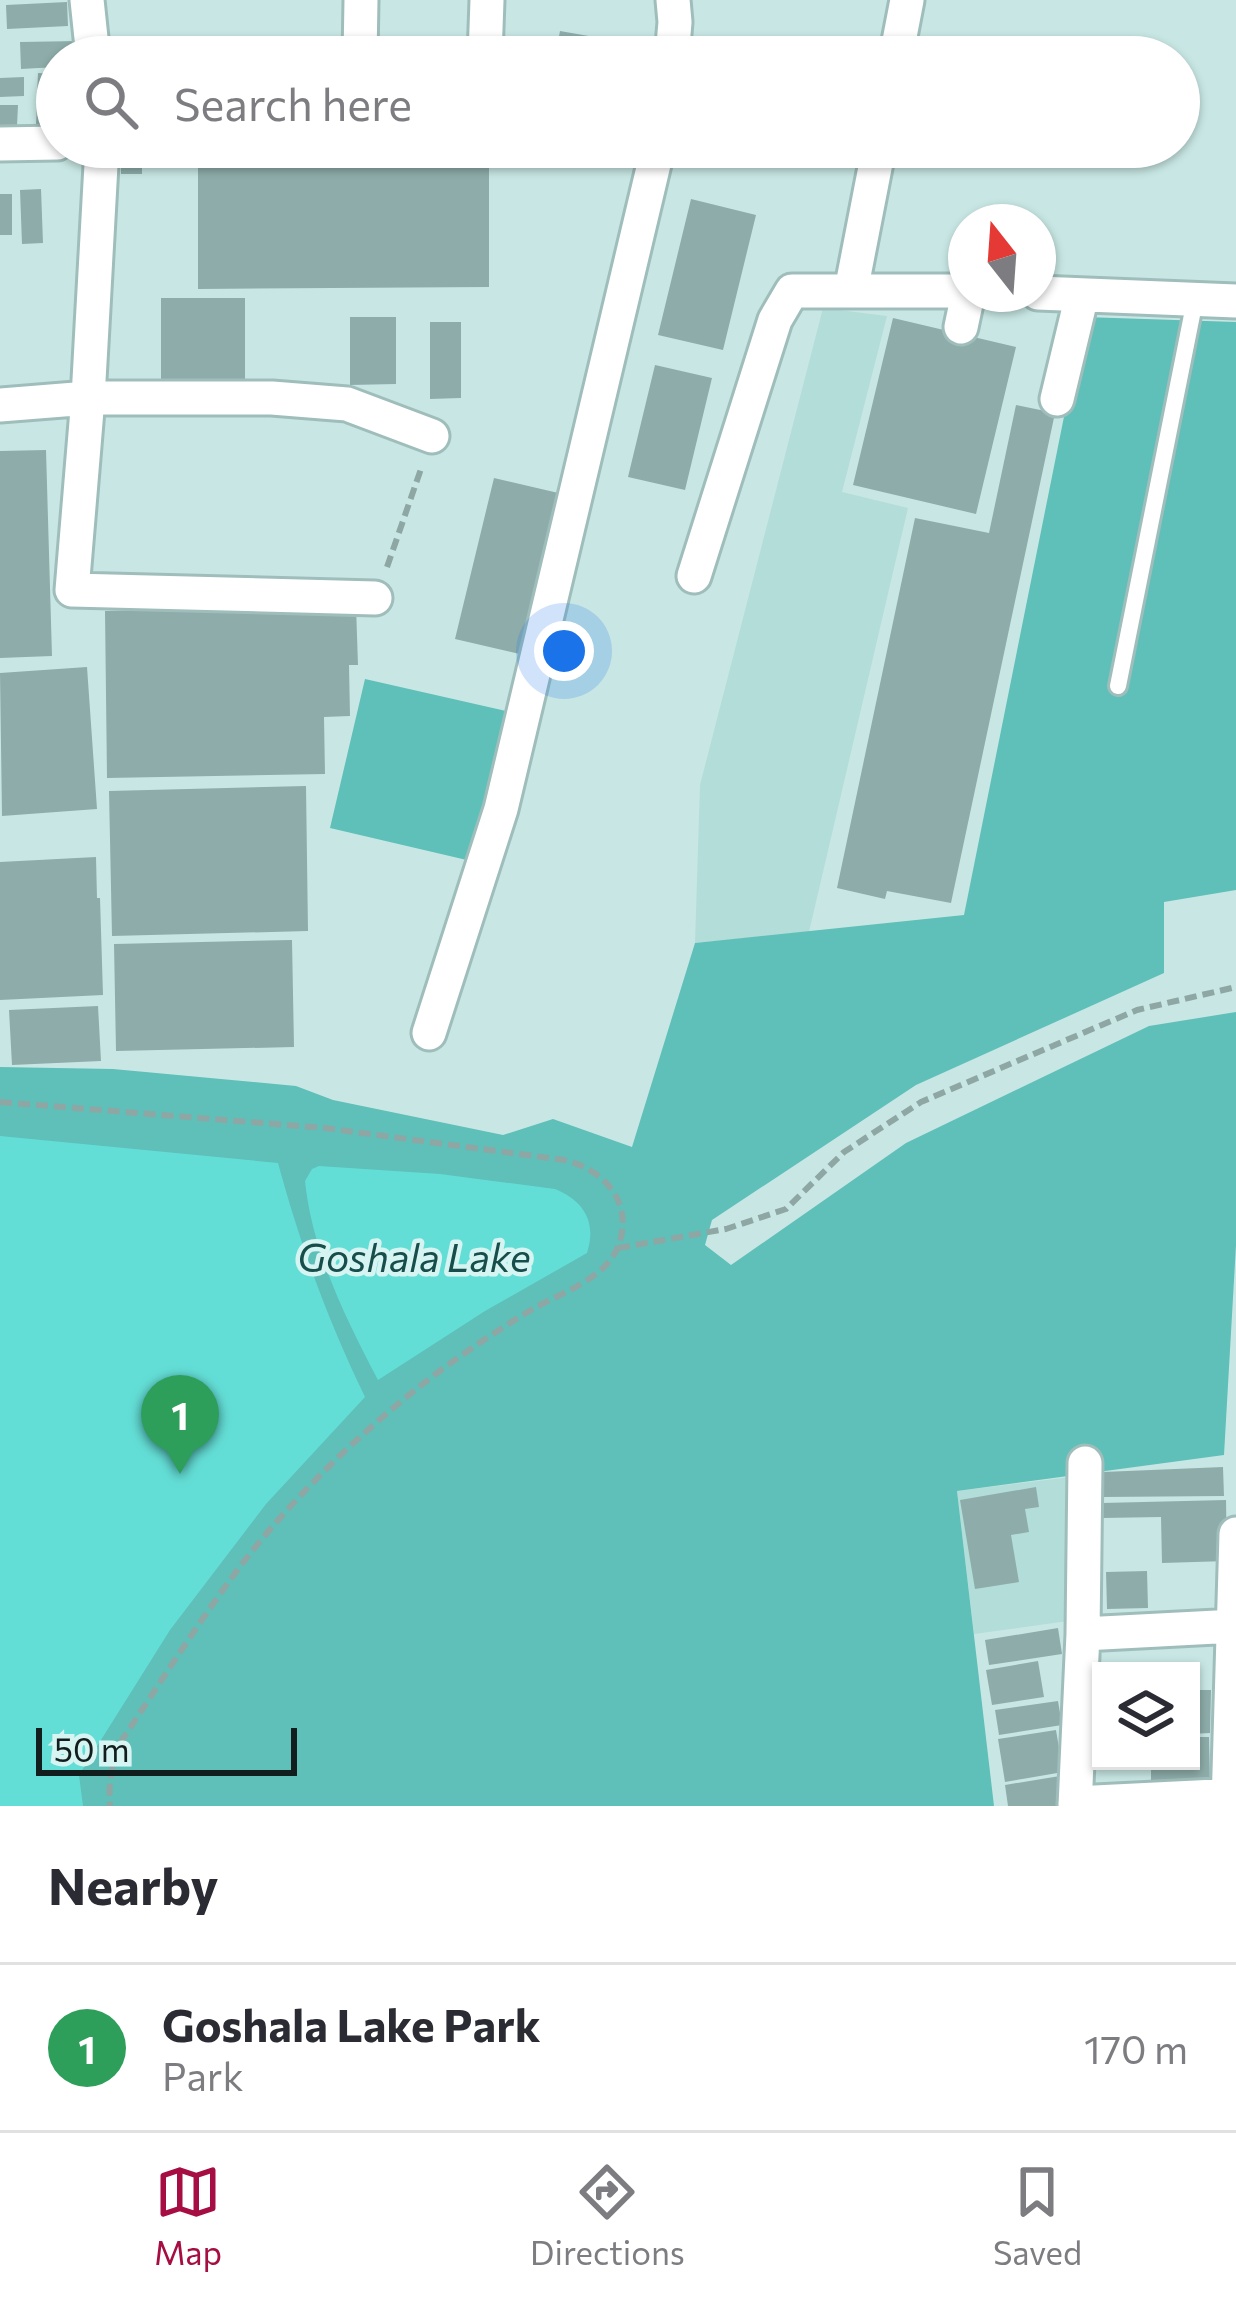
<!DOCTYPE html>
<html lang="en">
<head>
<meta charset="utf-8">
<style>
	:root { --surface:#fff; --page:#f2f2f3; --text:#2b2b33; --muted:#7c7c81; --line:#e1e1e2; --accent:#a60e43 }
	body { margin:0; font-family:Commissioner,sans-serif; background:var(--page); color:var(--text) }
	.controls { position:absolute; right:36px; bottom:36px; display:grid; overflow:hidden; border-radius:0px; box-shadow:0 3px 9px #0004 }
	.controls button { width:108px; height:108px; display:grid; place-items:center; padding:0; border:0; border-bottom:3px solid var(--line); background:var(--surface); color:var(--text); font:60px sans-serif }
	.compass { position:absolute; left:948px; top:204px; width:108px; height:108px; border-radius:50%; background:var(--surface); box-shadow:0 3px 9px #0004; rotate:343deg }
	.scale { position:absolute; left:36px; bottom:30px; width:261px; box-sizing:border-box; padding-left:12px; border:6px solid #121e1d; border-top:0; font-size:33px; line-height:42px; white-space:nowrap; color:#121e1d; -webkit-text-stroke:9px #d5f4f2; paint-order:stroke }
	.you { position:absolute; left:564px; top:651px; width:42px; height:42px; margin:-30px; border:9px solid #fff; border-radius:50%; background:#1a73e8; box-shadow:0 0 0 18px #1a73e833 }
	.badge { display:grid; place-items:center; width:78px; height:78px; border-radius:50%; background:var(--accent); color:#fff; font-size:39px; font-weight:700 }
	.pin { position:absolute; translate:-50% -99px; filter:drop-shadow(0 3px 6px #0008) }
	.pin::after { content:''; position:absolute; top:63px; width:42px; height:36px; background:inherit; clip-path:polygon(0 0,100% 0,50% 100%) }
	.list { margin:0; padding:0; list-style:none }
	h2 { display:flex; justify-content:space-between; align-items:center; height:156px; margin:0; padding:0 48px; font-size:51px }
	h2 small { font-size:39px; font-weight:400; color:var(--muted) }
	.list li { display:grid; grid-template-columns:78px 1fr auto; gap:36px; align-items:center; box-sizing:border-box; height:168px; padding:0 48px; border-top:3px solid var(--line) }
	.list b { display:block; font-size:45px; white-space:nowrap }
	.list p { margin:0; font-size:39px; white-space:nowrap; color:var(--muted) }
	.list em { font-size:39px; font-style:normal; color:var(--muted) }
	.icon { flex:none; width:66px; height:66px; fill:none; stroke:currentColor; stroke-width:2; stroke-linecap:round; stroke-linejoin:round }
	.map { position:relative; flex:none; width:1236px; height:1806px; overflow:hidden }
	.search { position:absolute; background:var(--surface); box-shadow:0 3px 9px #0004; left:36px; right:36px; top:36px; height:132px; display:flex; align-items:center; gap:30px; box-sizing:border-box; padding:0 42px; border-radius:66px; color:var(--muted); font-size:45px }
	.sheet { height:324px; background:var(--surface) }
	nav { display:flex; justify-content:space-around; align-items:center; box-sizing:border-box; height:168px; border-top:3px solid var(--line); background:var(--surface); font-size:33px; color:var(--muted) }
	nav a { display:grid; justify-items:center; gap:6px }
	nav .on { color:var(--accent) }
	.map>svg:first-child { display:block }
	.built { fill:#b3ddd9 }
	.green { fill:#5fbfb9 }
	.water { fill:#63ded6 }
	.building { fill:#8eadaa }
	.lines { fill:none; stroke-linecap:round; stroke-linejoin:round }
	.lane-casing { stroke:#9fbebb; stroke-width:22 }
	.street-casing { stroke:#9fbebb; stroke-width:39 }
	.path { stroke:#8ea7a4; stroke-width:6; stroke-dasharray:12 6; stroke-linecap:butt }
	.lane { stroke:#fff; stroke-width:16 }
	.street { stroke:#fff; stroke-width:33 }
	.labels { text-anchor:middle; dominant-baseline:central; stroke-width:9; stroke-linejoin:round; paint-order:stroke }
	.water-label { font-size:39px; font-style:italic; fill:#174d4a; stroke:#d5f4f2 }
</style>
</head>
<body>
<div class="map">
<svg width="1236" height="1806" viewBox="0 0 1236 1806">
	<rect width="100%" height="100%" fill="#c8e7e4"/>
	<path class="built" d="M823 308 887 316 842 492 908 508 809 932 695 943 700 785Z
		M1070 1477 1068 1621 974 1634 957 1491Z"/>
	<path class="green" d="M1084 317 1236 322V890L1164 902V973L916 1085 712 1220 705 1245 731 1265 906 1143 1149 1026 1236 1012V1245L1224 1455 957 1491 994 1806H0V1067L113 1069 296 1086 333 1100 503 1135 553 1119 632 1147 695 943 964 915Z
		M365 679 506 711 471 861 330 828Z"/>
	<path class="water" d="M0 1136 278 1163C301 1247 327 1318 365 1397L266 1504 170 1630 79 1775 83 1806H0Z
		M319 1166 440 1174 555 1189C584 1201 597 1222 587 1253L485 1311 378 1380C346 1319 312 1251 305 1181L312 1169Z"/>
	<path class="building" d="M67 2 68 26 7 29 6 5Z
		M560 31 623 42 621 57H555Z
		M79 41V57H57V67L21 69 20 42Z
		M38 73 57 74V96L37 94Z
		M24 77V96L0 97V78Z
		M0 105H18L17 126 0 125Z
		M37 105H57V124H36Z
		M121 147H142V174H121Z
		M489 159V287L198 289V161Z
		M41 189 43 243 22 244 20 190Z
		M0 194H12V235H0Z
		M691 199 756 215 723 350 658 335Z
		M161 298H245V379L161 380Z
		M350 317H396V384L350 385Z
		M893 318 1016 347 976 514 853 485Z
		M430 322H461V398L430 399Z
		M655 365 712 378 685 490 628 477Z
		M1016 405 1055 413 951 903 887 891 885 899 837 888 915 518 989 533Z
		M46 450 52 656 0 658V451Z
		M494 478 567 495 528 656 455 639Z
		M356 606 358 665H349L350 716 324 717 325 774 107 778 105 611Z
		M87 667 97 809 2 816 0 673Z
		M306 786 308 931 112 936 109 791Z
		M96 857 97 898H100L103 995 0 1000V862Z
		M292 940 294 1047 116 1051 114 944Z
		M98 1006 101 1061 12 1065 9 1010Z
		M1223 1467 1224 1496 1103 1497V1472Z
		M1036 1487 1039 1507 1025 1509 1029 1532 1011 1535 1019 1582 975 1589 960 1500Z
		M1226 1500 1227 1561 1162 1563 1161 1517 1103 1518 1102 1503Z
		M1147 1571 1148 1608 1107 1609 1106 1572Z
		M1058 1628 1062 1654 989 1665 985 1640Z
		M1038 1661 1044 1697 992 1705 986 1670Z
		M1191 1690H1211L1210 1733 1191 1734Z
		M1058 1701 1062 1725 999 1735 995 1710Z
		M1056 1730 1063 1772 1005 1782 998 1739Z
		M1191 1737H1209L1210 1782 1151 1783V1761H1191Z
		M1060 1776 1064 1806H1008L1005 1785Z"/>
	<g class="lines">
		<g class="lane-casing">
			<path id="lane" d="M1118 686 1195 300"/>
		</g>
		<g class="street-casing">
			<path id="street" d="M87 0 93 57
				M360 57 361 0
				M485 57 487 0
				M672 57 675 22 673 0
				M896 57 907 0
				M0 144 57 143
				M102 147 88 398 72 590 375 598
				M851 291H966
				M1038 293 1236 301
				M961 327 968 294
				M1057 399 1082 295
				M0 405 88 398H272L347 404 432 436
				M694 576 775 320 792 291H851L879 147
				M429 1033 501 809 658 147
				M1083 1634 1236 1626
				M1075 1803 1236 1795
				M1075 1806 1083 1634 1085 1463
				M1228 1806 1236 1534"/>
		</g>
		<path class="path" d="M387 567 422 466
			M0 1102 325 1128 564 1160C604 1169 635 1203 618 1247 604 1280 560 1293 531 1310 498 1330 465 1352 433 1376 364 1429 299 1491 245 1560 201 1618 162 1680 122 1740 112 1762 108 1782 110 1806
			M618 1248 726 1229 786 1209 844 1152 921 1102 1137 1010 1236 987"/>
		<use href="#lane" class="lane"/>
		<use href="#street" class="street"/>
	</g>
	<g class="labels">
		<g class="water-label">
			<text x="414" y="1256">Goshala Lake</text>
		</g>
	</g>
</svg>
<div class="controls">
<button><svg class="icon" aria-label="layers" viewBox="0 0 24 24"><path d="M12 4l9 5-9 5-9-5zM3 14l9 5 9-5"/></svg></button>
</div>
<svg class="compass" viewBox="-18 -18 36 36"><path d="M0-13l5 13h-10z" fill="#e53935"/><path d="M0 13l5-13h-10z" fill="#7c7c81"/></svg>
<div class="scale">50 m</div>
<div class="you"></div>
<div class="pin badge" style="left:180px;top:1474px;background:#2e9e5b">1</div>
<div class="search"><svg class="icon" aria-label="search" viewBox="0 0 24 24"><circle cx="10" cy="10" r="6"/><path d="M15 15l6 6"/></svg>Search here</div>
</div>
<section class="sheet">
<h2>Nearby<small></small></h2>
<ul class="list">
<li><span class="badge" style="background:#2e9e5b">1</span><div><b>Goshala Lake Park</b><p>Park</p></div><em>170 m</em></li>
</ul>
</section>
<nav>
<a class="on"><svg class="icon" aria-label="map" viewBox="0 0 24 24"><path d="M3 6l6-2 6 2 6-2v14l-6 2-6-2-6 2zM9 4v14M15 6v14"/></svg>Map</a>
<a><svg class="icon" aria-label="directions" viewBox="0 0 24 24"><path d="M12 3l9 9-9 9-9-9zM9 14v-3h6M13 9l2 2-2 2"/></svg>Directions</a>
<a><svg class="icon" aria-label="saved" viewBox="0 0 24 24"><path d="M7 4h10v16l-5-4-5 4z"/></svg>Saved</a>
</nav>
</body>
</html>
